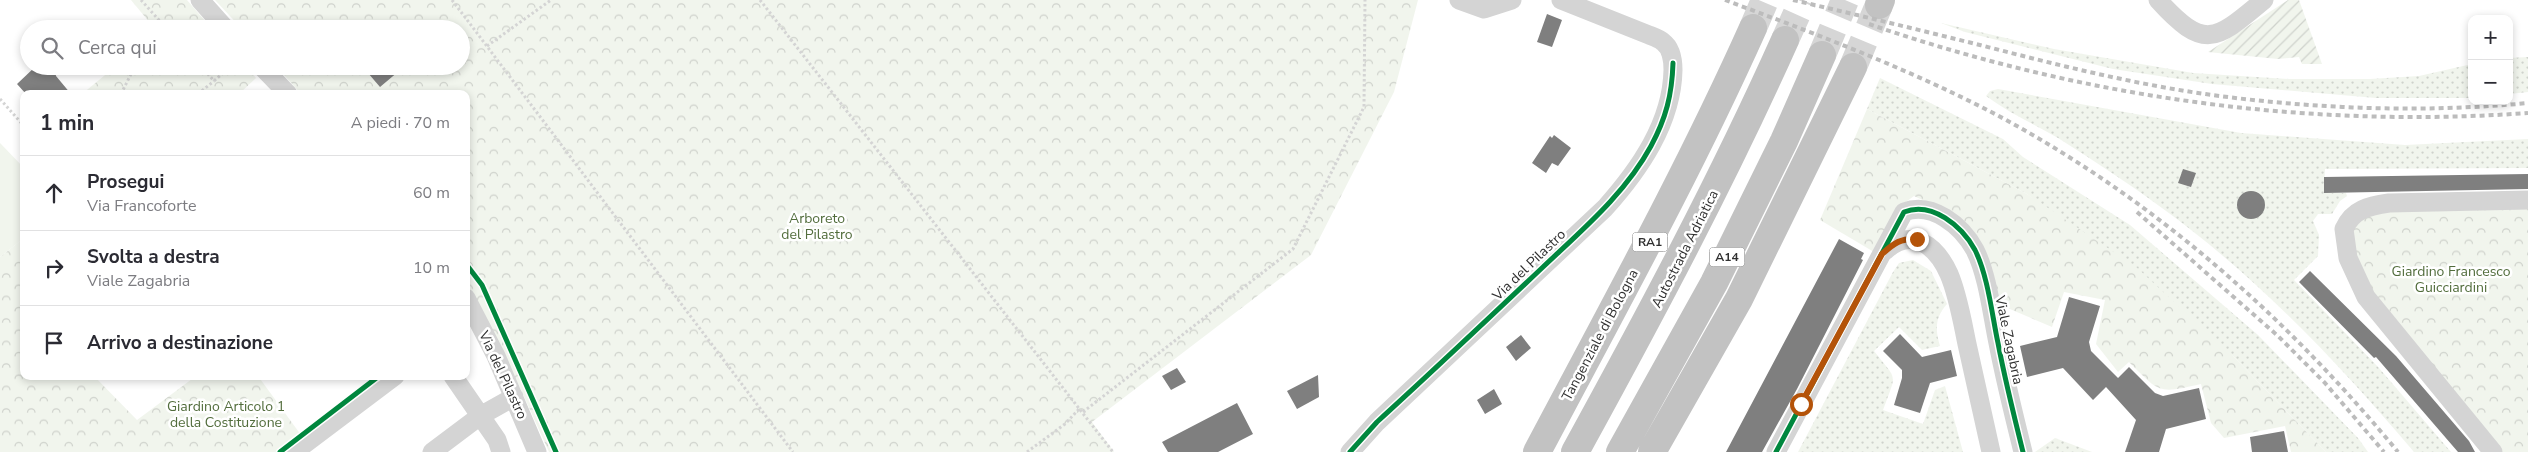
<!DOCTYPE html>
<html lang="it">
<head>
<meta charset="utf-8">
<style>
	:root { --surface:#fff; --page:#f7f7f7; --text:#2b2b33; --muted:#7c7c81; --line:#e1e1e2 }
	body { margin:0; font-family:"Nunito Sans",sans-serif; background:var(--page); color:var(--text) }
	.controls { position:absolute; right:15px; top:15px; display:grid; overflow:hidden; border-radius:10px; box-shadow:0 2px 8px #0003 }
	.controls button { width:45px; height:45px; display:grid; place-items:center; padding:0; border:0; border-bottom:1px solid var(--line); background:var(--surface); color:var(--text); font:25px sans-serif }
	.stop { position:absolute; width:15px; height:15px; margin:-11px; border:4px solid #b45309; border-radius:50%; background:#fff }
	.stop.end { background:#b45309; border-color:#fff; box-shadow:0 1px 5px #0008 }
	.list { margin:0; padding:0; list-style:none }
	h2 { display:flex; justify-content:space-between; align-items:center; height:65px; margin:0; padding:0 20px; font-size:21px }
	h2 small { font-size:16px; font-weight:400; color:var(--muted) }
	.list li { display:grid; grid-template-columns:32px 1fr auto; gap:15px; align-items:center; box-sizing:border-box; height:75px; padding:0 20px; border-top:1px solid var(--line) }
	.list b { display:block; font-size:19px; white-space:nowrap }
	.list p { margin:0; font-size:16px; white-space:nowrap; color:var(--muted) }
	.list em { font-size:16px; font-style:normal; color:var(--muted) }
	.icon { flex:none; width:28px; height:28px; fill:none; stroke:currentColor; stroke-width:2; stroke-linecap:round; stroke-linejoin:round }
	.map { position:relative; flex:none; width:2528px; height:452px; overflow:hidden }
	.search { position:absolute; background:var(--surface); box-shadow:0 2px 8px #0003; left:20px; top:20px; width:450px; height:55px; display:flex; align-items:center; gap:12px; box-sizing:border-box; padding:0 18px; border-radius:28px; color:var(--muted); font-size:19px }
	.panel { position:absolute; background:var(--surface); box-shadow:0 2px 8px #0003; left:20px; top:90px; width:450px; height:290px; border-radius:10px }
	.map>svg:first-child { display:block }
	.grass { fill:url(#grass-dots) }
	.park { fill:url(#park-crowns) }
	.garden { fill:url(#garden-furrows) }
	.pitch { fill:#f1f5ed }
	.building { fill:#7f7f7f }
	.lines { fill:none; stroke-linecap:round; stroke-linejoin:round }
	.highway-tunnel { stroke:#d6d6d6; stroke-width:28; stroke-dasharray:28 14; stroke-linecap:butt }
	.path { stroke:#d4d4d4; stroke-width:3; stroke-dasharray:2.5 2.5; stroke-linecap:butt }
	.minor { stroke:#d4d4d4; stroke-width:19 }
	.highway { stroke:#c2c2c2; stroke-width:28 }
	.rail { stroke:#bcbcbc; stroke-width:4; stroke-dasharray:5 4; stroke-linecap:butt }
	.cycleway-casing { stroke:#fff; stroke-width:8 }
	.cycleway { stroke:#00873e; stroke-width:5 }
	.route { stroke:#b45309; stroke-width:6 }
	.labels { text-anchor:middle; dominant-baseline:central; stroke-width:5; stroke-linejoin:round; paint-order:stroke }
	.shield { fill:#fff; stroke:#6e6e6e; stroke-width:1 }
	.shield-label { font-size:12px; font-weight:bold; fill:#303030 }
	.park-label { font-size:14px; fill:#526d3c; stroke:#fff }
	.street-label { font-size:14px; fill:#303030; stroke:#fff }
</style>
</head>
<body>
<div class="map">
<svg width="2528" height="452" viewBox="0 0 2528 452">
	<defs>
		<pattern id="grass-dots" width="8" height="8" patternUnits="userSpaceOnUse" patternTransform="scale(1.25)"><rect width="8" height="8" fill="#f1f5ed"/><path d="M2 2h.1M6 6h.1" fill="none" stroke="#cfd2cc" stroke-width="1.8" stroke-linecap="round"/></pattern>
		<pattern id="park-crowns" width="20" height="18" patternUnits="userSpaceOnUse" patternTransform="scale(1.25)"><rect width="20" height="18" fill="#f1f5ed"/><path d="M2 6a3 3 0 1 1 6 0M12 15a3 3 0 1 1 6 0" fill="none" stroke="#cfd2cc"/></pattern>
		<pattern id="garden-furrows" width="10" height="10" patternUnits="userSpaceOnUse" patternTransform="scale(1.25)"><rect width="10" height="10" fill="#f1f5ed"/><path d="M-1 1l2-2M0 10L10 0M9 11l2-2" fill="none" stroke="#cfd2cc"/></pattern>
	</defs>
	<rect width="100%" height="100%" fill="#fff"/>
	<path class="grass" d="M1941 23 2054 49 2193 73 2289 79H2370L2419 76 2472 64V98H2376L2212 84 2113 69 1965 32Z
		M2528 57V92L2509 94V58Z
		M1880 78 2003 139 2023 157 2130 225 2258 335 2358 438 2368 452H2326L2234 357 2027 194 1867 109Z
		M1998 89 2241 133 2405 145 2528 139V168L2325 169 2324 193H2346L2347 196 2340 201 2332 214H2318L2313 221 2319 235 2318 256 2294 280 2379 368 2451 452H2414C2338 362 2257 277 2162 208 2128 183 2093 160 2058 138 2034 124 2009 113 1986 96L1990 91Z
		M1913 260 1931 271 1947 304C1935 317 1935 330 1940 346L1922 350 1899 327 1874 351C1898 382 1897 371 1883 410L1923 424 1935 390 1945 386 1963 452H1798L1893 272 1899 263Z
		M2055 438 2092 452H2035Z"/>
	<path class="park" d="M131 0H187L212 29H155Z
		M215 0H1418L1394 92 1311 255 1092 422 1114 452H549L502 348 466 282V94H301L276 66H461V29H242Z
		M116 66H246L256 78 239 94H82Z
		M1867 109 2027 194 2136 267 2234 357 2326 452H2291L2285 426 2224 438 2211 423 2201 384C2158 394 2160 393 2129 362L2118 372 2096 344 2105 300 2064 292 2052 327 1998 304 1954 215 1914 196 1899 207 1874 252 1820 220Z
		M2528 200V452H2493L2372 305 2347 224 2357 212Z
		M24 238V376H94L137 420 196 376H258L301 435 279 452H0V257Z"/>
	<path class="garden" d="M2288 0H2299L2322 64H2302L2299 57 2278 59 2208 52Z"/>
	<path class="pitch" d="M0 143 24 168V238L0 257Z"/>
	<path class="building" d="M1547 14 1562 20 1552 47 1537 42Z
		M36 66H48L52 72 55 71 56 76 71 94H26L17 84Z
		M362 66H405L380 87Z
		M1554 135 1571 148 1558 166 1552 163 1546 173 1532 163 1550 136 1552 138Z
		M2183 169 2196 173 2191 187 2178 183Z
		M2528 174V189L2324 193V177Z
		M2237 205a14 14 0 1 1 28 0a14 14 0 1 1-28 0Z
		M1839 239 1864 253 1861 259 1863 260 1797 389 1762 452H1726Z
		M2310 271 2396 356 2469 441 2475 452H2458L2376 357 2374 358 2299 282Z
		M2069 297 2100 306 2089 342 2091 351 2118 378 2129 367 2155 393 2163 396 2199 388 2206 419 2166 429 2159 452H2125L2136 420 2106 387 2093 400 2063 368 2027 377 2020 346 2057 337Z
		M1900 334 1922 357 1951 350 1957 376 1930 383 1920 413 1894 405 1902 378V370L1883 351Z
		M1521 335 1531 348 1516 361 1506 347Z
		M1177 368 1186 382 1171 390 1162 376Z
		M1318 375 1319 397 1297 409 1287 391Z
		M1494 389 1502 404 1485 414 1477 400Z
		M1237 403 1253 434 1218 452H1168L1162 442Z
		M2284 431 2288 452H2252L2250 437Z"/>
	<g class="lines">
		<path class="highway-tunnel" d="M1753 28 1765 0
			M1785 40 1803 0
			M1822 55 1845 0
			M1853 67 1879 5"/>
		<path class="path" d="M141 0 167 29
			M452 0 793 452
			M760 0 1113 452
			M487 46 551 0
			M201 66 214 81 231 66
			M121 94 135 66
			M198 94 214 81
			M0 99 24 126
			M1083 412 1293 249 1364 107 1365 0
			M1027 452 1065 424 1080 408"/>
		<path class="minor" d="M200 0 226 29
			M1459 0 1484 9 1512 0
			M2158 0C2205 52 2216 40 2264 0
			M261 66 288 94
			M1885 251C1911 226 1936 245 1949 274 1958 295 1962 320 1967 344 1975 380 1983 416 1991 452
			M466 298 496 356 537 452
			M453 376 497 440 501 452
			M294 452 395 376
			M432 452 480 416 514 397
			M1350 452 1377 422 1605 208C1639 170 1672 123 1673 70 1673 61 1671 48 1663 42 1660 39 1654 37 1649 35L1561 0
			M1776 452 1904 212C1932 201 1962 226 1975 250 1988 276 1992 315 1998 343 2005 380 2014 416 2023 452
			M2493 452 2366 297 2348 258 2344 229C2353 209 2369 206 2389 203L2528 200"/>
		<path class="highway" d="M1879 5 1881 0
			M1537 452C1611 312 1688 173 1753 28
			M1575 452C1649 317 1722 181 1785 40
			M1620 452 1714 283 1784 141 1822 55
			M1652 452 1739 299 1853 67"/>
		<path class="rail" d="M1725 0C1816 34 1909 69 1995 114 2151 197 2286 316 2398 452
			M1793 0C1854 14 1915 29 1976 44 2054 64 2132 84 2212 95 2316 109 2424 113 2528 103
			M1869 24C2081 97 2304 129 2528 113
			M2137 212 2278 336 2325 383 2384 452"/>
		<g class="cycleway-casing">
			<path id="cycleway" d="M466 264 482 285 556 452
				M280 452 379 376
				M1350 452 1377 422C1433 371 1488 319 1543 267 1582 230 1625 194 1651 146 1666 118 1672 95 1673 63
				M1776 452 1904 212C1932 201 1962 226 1975 250 1988 276 1992 315 1998 343 2005 380 2014 416 2023 452"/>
		</g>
		<use href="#cycleway" class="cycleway"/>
	</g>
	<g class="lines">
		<path class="route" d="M1801 404 1882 254C1894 243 1901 238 1917 239"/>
	</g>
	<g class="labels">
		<g class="shield">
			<rect x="1632.5" y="232.5" width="35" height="19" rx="4"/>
			<rect x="1709.5" y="247.5" width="35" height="19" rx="4"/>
		</g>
		<g class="shield-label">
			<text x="1650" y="242">RA1</text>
			<text x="1727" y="257">A14</text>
		</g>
		<g class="park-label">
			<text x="817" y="218">Arboreto<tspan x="817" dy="16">del Pilastro</tspan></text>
			<text x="2451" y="271">Giardino Francesco<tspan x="2451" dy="16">Guicciardini</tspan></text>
			<text x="226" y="406">Giardino Articolo 1<tspan x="226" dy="16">della Costituzione</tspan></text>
		</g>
		<g class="street-label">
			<text transform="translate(1685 249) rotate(-63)">Autostrada Adriatica</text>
			<text transform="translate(1529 265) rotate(-44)">Via del Pilastro</text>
			<text transform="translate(1600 335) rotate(-62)">Tangenziale di Bologna</text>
			<text transform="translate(2009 340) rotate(78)">Viale Zagabria</text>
			<text transform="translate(503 375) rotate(65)">Via del Pilastro</text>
		</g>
	</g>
</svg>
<div class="controls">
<button>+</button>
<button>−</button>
</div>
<div class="stop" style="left:1801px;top:404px"></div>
<div class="stop end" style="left:1917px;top:239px"></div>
<div class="search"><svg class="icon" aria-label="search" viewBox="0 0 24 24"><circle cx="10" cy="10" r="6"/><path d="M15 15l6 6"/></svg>Cerca qui</div>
<section class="panel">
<h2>1 min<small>A piedi · 70 m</small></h2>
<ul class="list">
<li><svg class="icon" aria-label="ahead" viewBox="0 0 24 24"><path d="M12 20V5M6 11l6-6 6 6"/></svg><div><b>Prosegui</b><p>Via Francoforte</p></div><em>60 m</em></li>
<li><svg class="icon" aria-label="right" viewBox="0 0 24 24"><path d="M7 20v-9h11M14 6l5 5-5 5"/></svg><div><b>Svolta a destra</b><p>Viale Zagabria</p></div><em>10 m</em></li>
<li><svg class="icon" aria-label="arrive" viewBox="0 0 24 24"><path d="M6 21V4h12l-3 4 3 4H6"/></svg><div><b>Arrivo a destinazione</b></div></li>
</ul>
</section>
</div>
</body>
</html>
